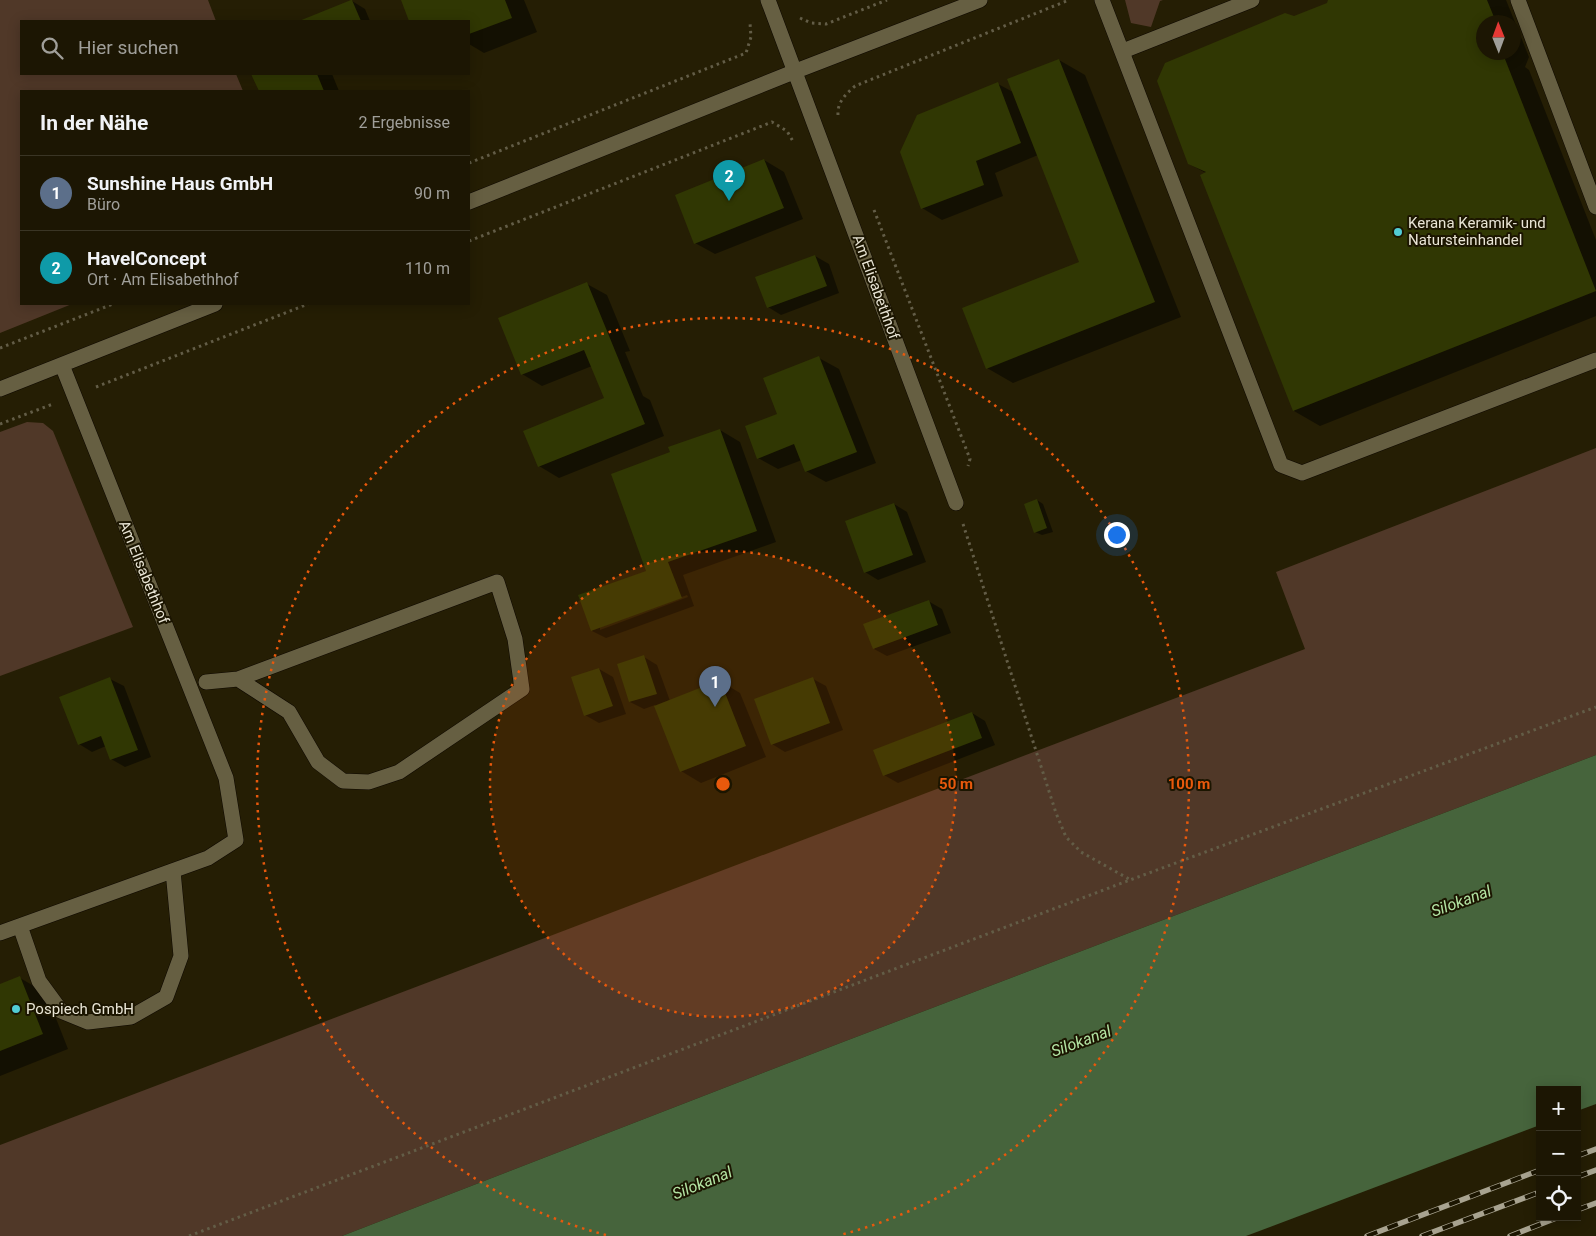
<!DOCTYPE html>
<html lang="de">
<head>
<meta charset="utf-8">
<style>
	:root { --surface:#1c1603; --page:#292312; --text:#f1f3f6; --muted:#a09f9a; --line:#3a3525; --accent:#7c3aed }
	body { margin:0; font-family:Roboto,sans-serif; background:var(--page); color:var(--text) }
	.controls { position:absolute; right:15px; bottom:15px; display:grid; overflow:hidden; border-radius:0px; box-shadow:0 2px 12px #0003 }
	.controls button { width:45px; height:45px; display:grid; place-items:center; padding:0; border:0; border-bottom:1px solid var(--line); background:var(--surface); color:var(--text); font:25px sans-serif }
	.compass { position:absolute; left:1476px; top:15px; width:45px; height:45px; border-radius:50%; background:var(--surface); box-shadow:0 2px 12px #0003; rotate:359deg }
	.you { position:absolute; left:1116px; top:534px; width:18px; height:18px; margin:-12px; border:4px solid #fff; border-radius:50%; background:#1a73e8; box-shadow:0 0 0 8px #1a73e833 }
	.badge { display:grid; place-items:center; width:32px; height:32px; border-radius:50%; background:var(--accent); color:#fff; font-size:16px; font-weight:700 }
	.pin { position:absolute; translate:-50% -41px; filter:drop-shadow(0 1px 2px #0008) }
	.pin::after { content:''; position:absolute; top:26px; width:18px; height:15px; background:inherit; clip-path:polygon(0 0,100% 0,50% 100%) }
	.list { margin:0; padding:0; list-style:none }
	h2 { display:flex; justify-content:space-between; align-items:center; height:65px; margin:0; padding:0 20px; font-size:21px }
	h2 small { font-size:16px; font-weight:400; color:var(--muted) }
	.list li { display:grid; grid-template-columns:32px 1fr auto; gap:15px; align-items:center; box-sizing:border-box; height:75px; padding:0 20px; border-top:1px solid var(--line) }
	.list b { display:block; font-size:19px; white-space:nowrap }
	.list p { margin:0; font-size:16px; white-space:nowrap; color:var(--muted) }
	.list em { font-size:16px; font-style:normal; color:var(--muted) }
	.icon { flex:none; width:28px; height:28px; fill:none; stroke:currentColor; stroke-width:2; stroke-linecap:round; stroke-linejoin:round }
	.map { position:relative; flex:none; width:1596px; height:1236px; overflow:hidden }
	.search { position:absolute; background:var(--surface); box-shadow:0 2px 12px #0003; left:20px; top:20px; width:450px; height:55px; display:flex; align-items:center; gap:12px; box-sizing:border-box; padding:0 18px; border-radius:0px; color:var(--muted); font-size:19px }
	.panel { position:absolute; background:var(--surface); box-shadow:0 2px 12px #0003; left:20px; top:90px; width:450px; height:215px; border-radius:0px }
	.map>svg:first-child { display:block }
	.green { fill:#503828 }
	.water { fill:#46643c }
	.shadow { fill:#0007; fill-rule:evenodd }
	.building { fill:#303703 }
	.lines { fill:none; stroke-linecap:round; stroke-linejoin:round }
	.minor-casing { stroke:#0e0800; stroke-width:16 }
	.path { stroke:#635d47; stroke-width:3; stroke-dasharray:2.5 4; stroke-linecap:butt }
	.minor { stroke:#665f42; stroke-width:15 }
	.rail-casing { stroke:#a8a390; stroke-width:5.5 }
	.rail { stroke:#1b1500; stroke-width:4; stroke-dasharray:11; stroke-linecap:butt }
	.ring { fill:none; stroke:#e8590c; stroke-width:2.5; stroke-dasharray:2.5 5 }
	.poi-dot { fill:#51ccd4; stroke:#1b1500; stroke-width:2 }
	.labels { text-anchor:middle; dominant-baseline:central; stroke-width:4; stroke-linejoin:round; paint-order:stroke }
	.poi-label { font-size:15px; fill:#e9e5d5; stroke:#1b1500; text-anchor:start }
	.street-label { font-size:15px; fill:#e9e5d5; stroke:#1b1500 }
	.water-label { font-size:16px; font-style:italic; fill:#b3e4a3; stroke:#1b1500 }
	.centre { fill:#e8590c; stroke:#1b1500; stroke-width:2.5 }
	.ring-label { font-size:15px; text-anchor:middle; font-weight:bold; fill:#e8590c; stroke:#1b1500; stroke-width:4; stroke-linejoin:round; paint-order:stroke }
</style>
</head>
<body>
<div class="map">
<svg width="1596" height="1236" viewBox="0 0 1596 1236">
	<rect width="100%" height="100%" fill="#251e04"/>
	<path class="green" d="M0 0H208L216 21H21V74H236L243 91H21V304H72L0 333Z
		M1125 0H1163L1160 1 1151 27 1131 23Z
		M27 422 43 423 53 431 133 627 0 676V432Z
		M1596 448V755L843 1042 342 1236H0V1145L1305 649 1276 572Z"/>
	<path class="water" d="M1596 755V1104L1577 1111V1090H1540V1125L1246 1236H342L843 1042Z"/>
	<path class="shadow" d="M402 0H524L537 32 484 53 469 44V21H411Z
		M1329 0H1506L1529 57 1525 67 1529 70 1596 240V316L1320 426 1294 411 1206 173 1189 164 1294 18 1328 4ZM1484 22H1514V52H1484Z
		M352 1 365 9 370 21H302Z
		M1059 60 1085 75 1181 317 1013 383 987 368 1081 262 1038 155 995 173 1003 196 942 220 922 208 998 84 1013 92Z
		M253 74H332L339 91H260Z
		M764 160 784 172 803 219 715 254 695 243Z
		M815 256 829 264 839 293 781 315 768 307Z
		M587 284 607 295 630 351 625 352 643 396 650 400 664 436 559 478 539 466 606 398 592 366 542 386 522 374Z
		M819 358 839 369 876 463 826 482 806 471 802 460 778 469 758 458 779 414Z
		M720 430 740 442 776 542 683 575 694 606 606 638 592 631 580 596 649 571ZM687 595 688 597 600 630V627Z
		M1037 500 1043 504 1053 532 1042 535 1035 532Z
		M894 504 907 512 926 562 878 580 865 572Z
		M928 601 942 609 951 633 887 656 874 649Z
		M644 657 657 665 670 701 720 681 740 693 766 757 701 783 681 771 655 705 644 709 630 702Z
		M599 669 613 677 626 714 599 723 585 715Z
		M110 679 124 686 151 757 125 767 111 759 106 746 92 752 79 744Z
		M813 679 826 686 843 730 785 752 772 744Z
		M972 713 985 721 995 745 898 783 884 775Z
		M20 978 46 993 68 1049 0 1076V986Z"/>
	<path class="building" d="M352 0 361 21H299L351 0Z
		M401 0H505L512 18 469 34V21H409Z
		M1328 0H1487L1496 22H1484V52H1499L1497 56 1503 54 1596 291 1293 411 1200 175 1206 172 1188 164 1157 81 1165 63 1285 13 1294 16 1327 3Z
		M1059 59 1155 302 986 369 962 308 1079 262 1007 79Z
		M251 74H317L324 91H259Z
		M998 82 1021 143 976 161 984 185 921 209 900 152 917 115Z
		M764 159 784 208 694 244 675 195Z
		M815 255 827 286 767 308 755 277Z
		M587 282 645 424 538 467 523 431 604 398 584 350 521 375 498 318Z
		M819 356 857 452 805 472 794 444 757 459 745 426 777 414 763 378Z
		M720 429 757 531 668 562 682 598 591 631 578 595 646 571 611 474 670 452 668 447Z
		M1037 499 1047 528 1034 533 1024 504Z
		M894 503 913 555 864 573 845 521Z
		M929 600 938 625 873 649 863 624Z
		M644 655 657 694 629 702 617 664Z
		M599 668 613 706 584 716 571 677Z
		M110 677 138 750 110 760 101 736 78 745 59 697Z
		M813 677 830 723 771 745 754 699Z
		M720 680 746 746 680 772 654 706Z
		M972 712 982 738 883 776 873 750Z
		M20 976 43 1034 0 1051V984Z"/>
	<g class="lines">
		<g class="minor-casing">
			<path id="minor" d="M768 0 956 503
				M1102 0 1281 465 1302 473 1596 360
				M1518 0 1596 207
				M1123 51 1252 0
				M469 202 796 71 980 0
				M0 389 215 304
				M206 682 238 679 289 712 318 762 343 781 369 782 399 772 522 689 515 639 497 582 238 679
				M20 926 39 981 61 1011 88 1022 131 1017 166 997 181 956 173 871
				M0 933 208 858 236 840 226 778 62 365"/>
		</g>
		<path class="path" d="M800 18 811 23 826 24 887 0
			M838 115C837 102 846 94 855 86L1069 0
			M469 163 746 53 751 37 750 23
			M874 210 970 459 968 466
			M469 241 772 122 787 131 794 143
			M0 348 113 304
			M96 387 308 304
			M0 424 53 404
			M963 524 1056 813 1066 837 1081 852 1129 879
			M189 1236 1130 880 1596 707"/>
		<use href="#minor" class="minor"/>
		<g class="rail-casing">
			<path id="rail" d="M1577 1156 1596 1149
				M1577 1177 1596 1170
				M1577 1210 1596 1203
				M1367 1236 1540 1170
				M1422 1236 1540 1192
				M1510 1236 1559 1217"/>
		</g>
		<use href="#rail" class="rail"/>
	</g>
	<circle cx="723" cy="784" r="233" fill="#e8590c" fill-opacity=".12"/>
	<g class="ring">
		<circle cx="723" cy="784" r="233"/>
		<path d="M606 1235A466 466 0 1 1 840 1235"/>
	</g>
	<g class="poi-dot">
		<circle cx="1398" cy="232" r="5"/>
		<circle cx="16" cy="1009" r="5"/>
	</g>
	<g class="labels">
		<g class="poi-label">
			<text x="1408" y="223">Kerana Keramik- und<tspan x="1408" dy="17">Natursteinhandel</tspan></text>
			<text x="26" y="1009">Pospiech GmbH</text>
		</g>
		<g class="street-label">
			<text transform="translate(876 287) rotate(70)">Am Elisabethhof</text>
			<text transform="translate(144 572) rotate(68)">Am Elisabethhof</text>
		</g>
		<g class="water-label">
			<text transform="translate(1461 901) rotate(-20)">Silokanal</text>
			<text transform="translate(1081 1041) rotate(-20)">Silokanal</text>
			<text transform="translate(702 1183) rotate(-22)">Silokanal</text>
		</g>
	</g>
	<circle cx="723" cy="784" r="8" class="centre"/>
	<g class="ring-label">
		<text x="956" y="789">50 m</text>
		<text x="1189" y="789">100 m</text>
	</g>
</svg>
<div class="controls">
<button>+</button>
<button>−</button>
<button><svg class="icon" aria-label="locate" viewBox="0 0 24 24"><circle cx="12" cy="12" r="6"/><path d="M12 2v4M12 18v4M2 12h4M18 12h4"/></svg></button>
</div>
<svg class="compass" viewBox="-18 -18 36 36"><path d="M0-13l5 13h-10z" fill="#e53935"/><path d="M0 13l5-13h-10z" fill="#a09f9a"/></svg>
<div class="you"></div>
<div class="pin badge" style="left:715px;top:707px;background:#5c6f8a">1</div>
<div class="pin badge" style="left:729px;top:201px;background:#0f9aa8">2</div>
<div class="search"><svg class="icon" aria-label="search" viewBox="0 0 24 24"><circle cx="10" cy="10" r="6"/><path d="M15 15l6 6"/></svg>Hier suchen</div>
<section class="panel">
<h2>In der Nähe<small>2 Ergebnisse</small></h2>
<ul class="list">
<li><span class="badge" style="background:#5c6f8a">1</span><div><b>Sunshine Haus GmbH</b><p>Büro</p></div><em>90 m</em></li>
<li><span class="badge" style="background:#0f9aa8">2</span><div><b>HavelConcept</b><p>Ort · Am Elisabethhof</p></div><em>110 m</em></li>
</ul>
</section>
</div>
</body>
</html>
